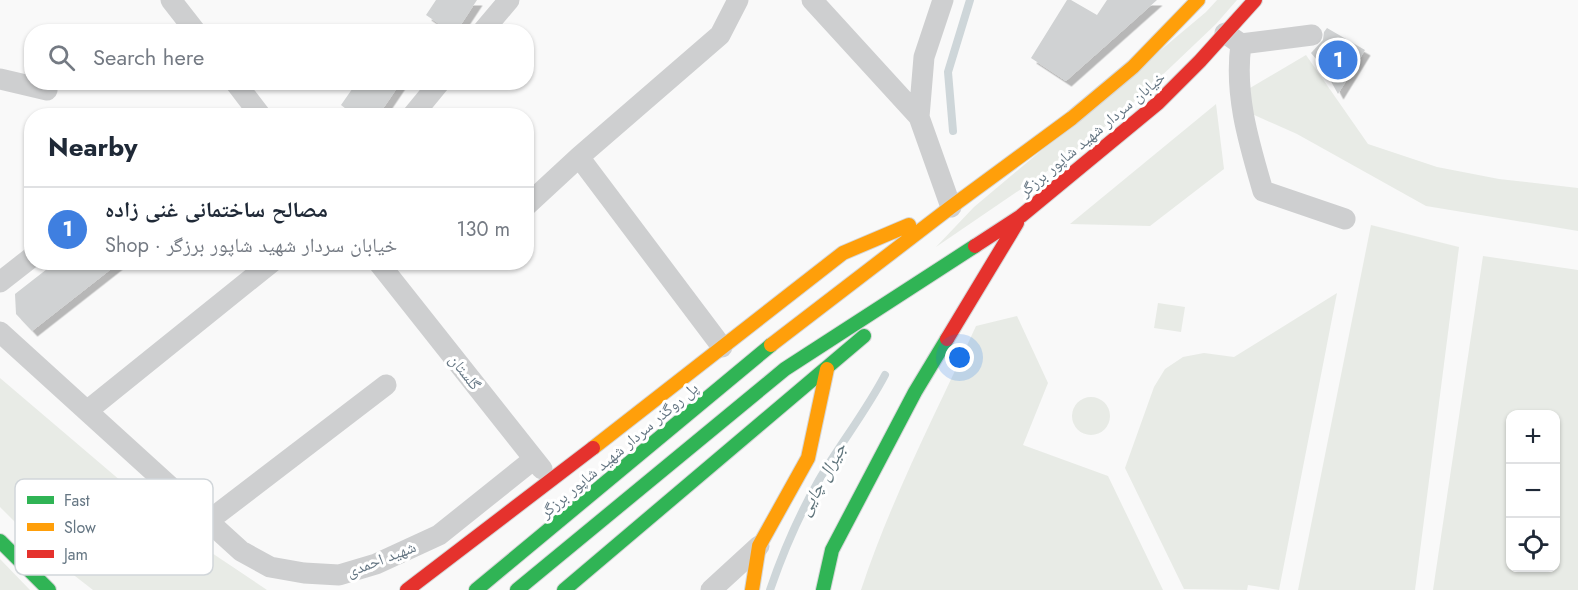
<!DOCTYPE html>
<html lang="en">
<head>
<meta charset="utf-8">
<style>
	:root { --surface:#fff; --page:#f2f2f3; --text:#1f2937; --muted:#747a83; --line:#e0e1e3; --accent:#2563eb }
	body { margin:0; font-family:Jost,"Noto Naskh Arabic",sans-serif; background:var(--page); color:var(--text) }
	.controls { position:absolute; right:18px; bottom:18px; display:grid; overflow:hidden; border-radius:12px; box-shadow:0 2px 4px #0004 }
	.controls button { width:54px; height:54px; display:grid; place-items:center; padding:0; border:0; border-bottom:2px solid var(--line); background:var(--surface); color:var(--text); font:30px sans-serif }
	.you { position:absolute; left:960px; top:358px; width:21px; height:21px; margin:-15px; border:4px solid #fff; border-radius:50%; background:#1a73e8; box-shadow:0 0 0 9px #1a73e833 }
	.badge { display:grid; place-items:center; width:39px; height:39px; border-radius:50%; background:var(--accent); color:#fff; font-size:20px; font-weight:700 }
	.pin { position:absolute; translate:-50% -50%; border:3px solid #fff; box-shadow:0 2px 6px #0006 }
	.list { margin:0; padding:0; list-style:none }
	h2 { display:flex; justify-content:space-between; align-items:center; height:78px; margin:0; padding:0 24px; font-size:26px }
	h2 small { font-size:20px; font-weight:400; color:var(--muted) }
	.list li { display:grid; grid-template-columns:39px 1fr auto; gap:18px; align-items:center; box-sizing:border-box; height:84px; padding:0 24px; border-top:2px solid var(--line) }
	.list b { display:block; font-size:22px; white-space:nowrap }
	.list p { margin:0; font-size:20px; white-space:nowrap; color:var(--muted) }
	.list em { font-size:20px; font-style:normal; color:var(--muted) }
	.icon { flex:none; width:33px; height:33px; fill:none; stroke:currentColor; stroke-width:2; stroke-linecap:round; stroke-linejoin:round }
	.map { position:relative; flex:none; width:1578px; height:590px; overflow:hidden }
	.search { position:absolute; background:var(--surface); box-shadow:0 2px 4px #0004; left:24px; top:24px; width:510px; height:66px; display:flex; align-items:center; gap:15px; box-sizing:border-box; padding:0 21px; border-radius:24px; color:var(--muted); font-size:22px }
	.panel { position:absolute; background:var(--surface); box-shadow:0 2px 4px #0004; left:24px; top:108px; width:510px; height:162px; border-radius:24px }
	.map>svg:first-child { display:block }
	.green { fill:#e8ebe6; fill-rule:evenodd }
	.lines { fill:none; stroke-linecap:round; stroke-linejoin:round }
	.stream { stroke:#ced6d9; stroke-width:8 }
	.building { fill:#d0d2d3; filter:url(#shadow) }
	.fast-casing { stroke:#d5d6d7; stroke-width:16 }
	.slow-casing { stroke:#d5d6d7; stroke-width:16 }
	.jam-casing { stroke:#d5d6d7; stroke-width:16 }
	.street { stroke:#cecfd0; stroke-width:21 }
	.fast { stroke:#30b455; stroke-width:14 }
	.slow { stroke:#ff9f0a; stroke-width:14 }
	.jam { stroke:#e5322d; stroke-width:14 }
	.labels { text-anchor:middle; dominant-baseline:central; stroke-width:6; stroke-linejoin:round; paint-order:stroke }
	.street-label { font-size:16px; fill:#657683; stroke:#fff }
	.water-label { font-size:18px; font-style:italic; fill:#60757c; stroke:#fff }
	.key { fill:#fff; stroke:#d1d6da; stroke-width:1.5 }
	.key-label { font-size:16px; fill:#657683 }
</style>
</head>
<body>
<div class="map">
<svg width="1578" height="590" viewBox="0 0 1578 590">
	<defs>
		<filter id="shadow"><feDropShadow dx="5.5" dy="5.5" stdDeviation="0" flood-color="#0004"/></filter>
	</defs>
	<rect width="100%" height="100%" fill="#f9f9f9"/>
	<path class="green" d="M1217 0H1237L1216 24 1133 103 1071 155 936 247 974 207 1206 12Z
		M1306 55 1368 144 1437 167 1499 179 1578 188V231L1426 206 1297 134 1252 114 1250 88Z
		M1216 104 1224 169 1150 226 1070 224Z
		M1371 225 1459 247 1415 590H1298Z
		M1483 256 1578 270V590H1433ZM1510 414H1556V568H1510Z
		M1337 293 1279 590 1248 585 1247 590 1184 589 1125 468 1154 387 1165 369 1183 357 1204 353 1234 357Z
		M1158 303 1185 307 1181 332 1154 328Z
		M1017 316 1048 383 1023 445 1108 476 1163 590H861C891 499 936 413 976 326Z
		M0 378 182 533 267 590H93L48 555 0 507Z
		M1072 416a19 19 0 1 1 38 0a19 19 0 1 1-38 0Z
		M0 559 30 590H0Z"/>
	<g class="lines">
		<path class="stream" d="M953 131 948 72 970 0
			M770 590C783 552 799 515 819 480 840 444 865 413 885 375"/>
	</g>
	<path class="building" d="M436 0H477L456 32H451L426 15Z
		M1067 0H1071L1097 15 1107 0H1157L1066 81 1031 58Z
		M1327 28 1365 50 1338 94 1323 67 1311 53 1323 40 1324 32Z
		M357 82H401L378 116H355L341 105Z
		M56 262H120L32 331 16 314 15 294Z"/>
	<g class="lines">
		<g class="fast-casing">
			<path id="fast" d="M0 541 49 590
				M476 590 771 345
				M517 590 785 369 975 246
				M564 590 864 336
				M823 590 832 550 915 392 947 339"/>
		</g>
		<g class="slow-casing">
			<path id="slow" d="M771 345 951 207 1072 118 1133 67 1198 0
				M593 448 843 253 909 225
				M752 590 759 546 808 458 827 369"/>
		</g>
		<g class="jam-casing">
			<path id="jam" d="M975 246 1021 216 1158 103 1200 61 1255 0
				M947 339 1017 223
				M407 590 593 448"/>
		</g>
		<path class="street" d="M171 0 196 32
			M812 0 919 117
			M943 0 924 57 919 117 951 207
			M482 32 509 0
			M1225 33 1241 44C1234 95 1249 143 1263 191L1345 219
			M1241 44 1312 35
			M0 79 47 90
			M235 82 261 116
			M412 116 440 82
			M526 206 579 157
			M378 262 542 469
			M0 282 32 257
			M0 332 241 551 270 567 304 573 339 575 376 564 439 535 534 459
			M722 347 579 157 720 35 738 0
			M87 411 272 262
			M207 522 386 385
			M711 590 759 546"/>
		<use href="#fast" class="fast"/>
		<use href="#slow" class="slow"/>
		<use href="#jam" class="jam"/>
	</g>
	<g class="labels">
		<g class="street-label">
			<text transform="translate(1092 134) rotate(-40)">خیابان سردار شهید شاپور برزگر</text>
			<text transform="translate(465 372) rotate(52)">گلستان</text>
			<text transform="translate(619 450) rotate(-40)">پل روگذر سردار شهید شاپور برزگر</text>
			<text transform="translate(381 559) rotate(-21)">شهید احمدی</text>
		</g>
		<g class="water-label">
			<text transform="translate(822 479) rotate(-61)">جیرال چایی</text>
		</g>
	</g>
	<rect x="15" y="479" width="198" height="96" rx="9" class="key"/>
	<rect x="27" y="496" width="27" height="8" fill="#30b455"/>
	<rect x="27" y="523" width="27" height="8" fill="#ff9f0a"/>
	<rect x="27" y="550" width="27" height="8" fill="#e5322d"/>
	<g class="key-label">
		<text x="64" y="506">Fast</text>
		<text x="64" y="533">Slow</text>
		<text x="64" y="560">Jam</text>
	</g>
</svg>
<div class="controls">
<button>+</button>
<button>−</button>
<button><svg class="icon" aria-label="locate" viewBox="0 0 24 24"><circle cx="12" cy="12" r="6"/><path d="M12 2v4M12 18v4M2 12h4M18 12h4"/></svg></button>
</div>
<div class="you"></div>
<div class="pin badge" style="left:1338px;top:60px;background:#3f7fe0">1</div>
<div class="search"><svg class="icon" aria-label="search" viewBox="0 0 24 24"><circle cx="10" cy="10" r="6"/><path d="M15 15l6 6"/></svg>Search here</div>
<section class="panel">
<h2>Nearby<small></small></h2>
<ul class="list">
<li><span class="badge" style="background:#3f7fe0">1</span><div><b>مصالح ساختمانی غنی زاده</b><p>Shop · خیابان سردار شهید شاپور برزگر</p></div><em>130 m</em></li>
</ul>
</section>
</div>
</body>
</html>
